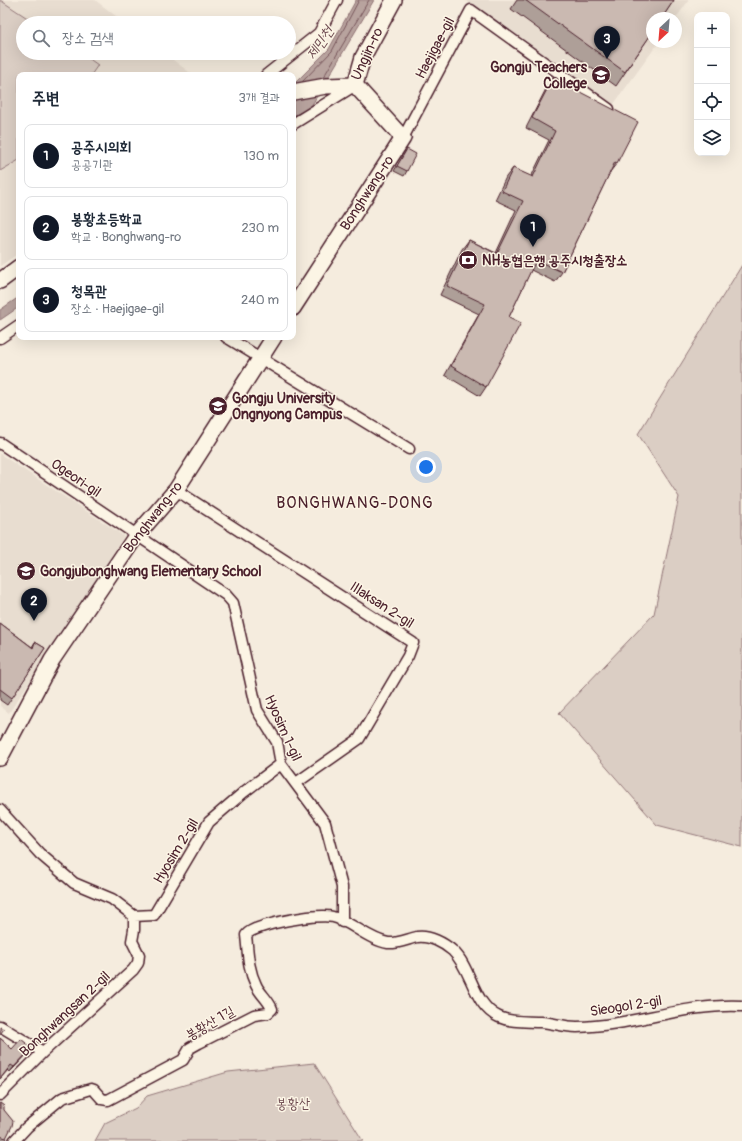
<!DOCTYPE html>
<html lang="ko">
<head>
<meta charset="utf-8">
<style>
	:root { --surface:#fff; --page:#f2f2f3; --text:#1f2937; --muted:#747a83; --line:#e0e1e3; --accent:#111827 }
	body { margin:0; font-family:Pangolin,"Poor Story",sans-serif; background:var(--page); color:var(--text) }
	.controls { position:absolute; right:12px; top:12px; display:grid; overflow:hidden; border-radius:8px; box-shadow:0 4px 16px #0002 }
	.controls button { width:36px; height:36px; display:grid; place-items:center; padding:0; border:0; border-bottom:1px solid var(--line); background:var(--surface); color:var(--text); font:20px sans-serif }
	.compass { position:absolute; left:646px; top:12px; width:36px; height:36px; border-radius:50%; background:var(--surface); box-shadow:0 4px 16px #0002; rotate:206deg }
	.you { position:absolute; left:426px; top:467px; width:14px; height:14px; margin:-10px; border:3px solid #fff; border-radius:50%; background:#1a73e8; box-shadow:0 0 0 6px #1a73e833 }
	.badge { display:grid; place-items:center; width:26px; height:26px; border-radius:50%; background:var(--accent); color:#fff; font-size:13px; font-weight:700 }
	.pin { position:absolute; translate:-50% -33px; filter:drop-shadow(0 1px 2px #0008) }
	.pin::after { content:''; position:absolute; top:21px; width:14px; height:12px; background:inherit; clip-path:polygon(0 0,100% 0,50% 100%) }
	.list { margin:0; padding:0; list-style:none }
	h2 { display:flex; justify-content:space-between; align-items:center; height:52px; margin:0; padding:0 16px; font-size:17px }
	h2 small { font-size:13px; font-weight:400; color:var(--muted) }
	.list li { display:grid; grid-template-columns:26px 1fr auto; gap:12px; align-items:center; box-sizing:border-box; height:64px; margin:0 8px 8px; padding:0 8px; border:1px solid var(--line); border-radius:8px }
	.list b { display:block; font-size:15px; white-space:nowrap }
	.list p { margin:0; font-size:13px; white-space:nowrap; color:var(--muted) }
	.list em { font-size:13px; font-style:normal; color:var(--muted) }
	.icon { flex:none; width:22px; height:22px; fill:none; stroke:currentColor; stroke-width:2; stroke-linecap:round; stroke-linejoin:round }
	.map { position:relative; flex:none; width:742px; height:1141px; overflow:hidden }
	.search { position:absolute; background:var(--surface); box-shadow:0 4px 16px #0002; left:16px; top:16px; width:280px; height:44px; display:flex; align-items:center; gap:10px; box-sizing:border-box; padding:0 14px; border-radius:22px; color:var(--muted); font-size:15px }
	.panel { position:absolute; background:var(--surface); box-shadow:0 4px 16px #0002; left:16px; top:72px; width:280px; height:268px; border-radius:8px }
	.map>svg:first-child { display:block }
	.built { fill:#e8ddd0 }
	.green { fill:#dbcec4; stroke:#927678 }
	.water { fill:#b8a39e; stroke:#8c6e70 }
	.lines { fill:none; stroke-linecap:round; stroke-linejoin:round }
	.shore { stroke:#765459; stroke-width:1 }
	.minor-casing { stroke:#4a1f2b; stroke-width:13 }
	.secondary-casing { stroke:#4a1f2b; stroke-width:18 }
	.minor { stroke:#fcf5e5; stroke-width:10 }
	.secondary { stroke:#fcf5e5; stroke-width:15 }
	.wall { fill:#ae9f98; stroke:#4a1f2b }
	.shaded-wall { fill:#8d827c; stroke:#4a1f2b }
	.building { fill:#cab9b1; stroke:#4a1f2b }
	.labels { text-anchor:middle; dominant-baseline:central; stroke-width:3; stroke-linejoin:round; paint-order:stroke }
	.street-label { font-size:14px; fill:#4a1f2b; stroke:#fcf5e5 }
	.poi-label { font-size:14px; font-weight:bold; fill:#4a1f2b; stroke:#fcf5e5; text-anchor:start }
	.park-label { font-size:14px; fill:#6e4b51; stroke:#fcf5e5 }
	.water-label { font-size:15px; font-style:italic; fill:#704d53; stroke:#fcf5e5 }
	.quarter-label { font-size:16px; letter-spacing:1px; fill:#4a1f2b; stroke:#fcf5e5 }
</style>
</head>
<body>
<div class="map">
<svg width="742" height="1141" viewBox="0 0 742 1141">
	<rect width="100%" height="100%" fill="#f5ecde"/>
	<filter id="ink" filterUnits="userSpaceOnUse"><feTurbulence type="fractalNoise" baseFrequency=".025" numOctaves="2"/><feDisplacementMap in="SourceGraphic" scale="8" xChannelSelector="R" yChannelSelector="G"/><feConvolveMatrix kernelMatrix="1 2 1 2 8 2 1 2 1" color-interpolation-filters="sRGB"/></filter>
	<g filter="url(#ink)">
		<path class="built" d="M0 0H95L125 23H23V53H164L193 75H19V253L0 266Z
			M465 0H689L676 18H652V42H659L611 108Z
			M0 454 124 536 9 713 0 706Z"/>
		<path class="green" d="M0 0 35 23H23V53H81L98 65 91 75H19V160L0 171Z
			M742 265V847L657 825 559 713 654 614 679 497 638 434Z
			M314 1063 363 1141H95L105 1123 136 1108 147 1096 228 1072Z"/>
		<path class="water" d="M356 0H374L310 108 293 116V85L329 49Z
			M19 297V307L0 320V310Z"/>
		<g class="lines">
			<path class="shore" d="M323 78 369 0
				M302 82 332 51 359 0"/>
			<g class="minor-casing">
				<path id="minor" d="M266 75 319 33 337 0
					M293 124 354 86
					M403 138 471 10 609 109
					M226 337 409 449
					M0 338 19 325
					M0 443 226 595 233 603 257 710 277 742 281 764 325 823 342 887V922
					M176 490 413 643 408 656 359 739 296 783
					M0 810 40 854 74 883 112 899 134 916V930L132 941 139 955 138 963 133 970 43 1052 0 1095
					M134 916 154 915 209 822 244 792 281 764
					M0 1026 43 1052
					M14 1141 27 1127 62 1098 91 1089 94 1090 102 1099 108 1100 183 1060 190 1048 199 1043 254 1015 268 1013 272 1009C268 999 260 994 256 985 248 969 248 953 246 935 254 924 319 913 333 917 350 921 369 940 388 943 397 944 408 939 417 937 429 935 444 943 453 951 472 969 473 1005 499 1017 512 1023 528 1021 541 1022 553 1023 565 1027 577 1027 633 1026 686 1003 742 1006"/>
			</g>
			<g class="secondary-casing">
				<path id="secondary" d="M293 92 326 86 355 85 363 57 394 0
					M0 281 19 267
					M293 308 403 138 355 85
					M0 758 52 660 136 536 176 490 274 337"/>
			</g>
			<use href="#minor" class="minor"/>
			<use href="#secondary" class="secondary"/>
		</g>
		<path class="wall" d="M517 0H674L616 86 511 9Z
			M553 78 617 163 610 172 562 272 555 282 531 270 509 317 486 387 480 396 445 375 479 314 440 295 462 249 469 240 496 253 516 210 495 200 506 177 513 168 531 177 549 140 526 128 547 87Z
			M407 149V171L404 176 394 171Z
			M0 623 32 647 35 642 45 648 7 705 0 700Z
			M0 1038 12 1049 28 1053 10 1072 8 1070 0 1079Z
			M0 1103 6 1138 4 1141H0Z"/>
		<path class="shaded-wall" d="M32 1048 28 1053 10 1072 14 1067Z"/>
		<path class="building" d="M525 0H674L662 18H652V33L625 72Z
			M553 78 638 122 617 163 615 162 562 272 536 260 509 317 521 323 486 387 451 366 485 304 447 286 469 240 497 254 523 201 502 191 513 168 533 177 555 131 532 118Z
			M407 149 416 154 407 171 397 166Z
			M0 623 33 648 35 642 45 648 12 698 0 689Z
			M0 1027 4 1029 0 1034Z
			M0 1038 12 1049 21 1039 32 1048 14 1067 11 1065 0 1079Z
			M0 1103 4 1106V1110L13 1121 12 1126 6 1138 0 1136Z"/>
	</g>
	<defs>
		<g id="university-disc" transform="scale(1)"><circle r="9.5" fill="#4a1f2b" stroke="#fcf5e5"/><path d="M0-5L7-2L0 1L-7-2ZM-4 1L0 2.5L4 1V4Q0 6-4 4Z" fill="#fff"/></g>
		<g id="bank-disc" transform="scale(1)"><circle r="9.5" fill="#4a1f2b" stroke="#fcf5e5"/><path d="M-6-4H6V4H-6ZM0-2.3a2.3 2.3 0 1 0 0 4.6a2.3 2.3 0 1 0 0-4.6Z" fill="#fff"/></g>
		<g id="school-disc" transform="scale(1)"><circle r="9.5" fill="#4a1f2b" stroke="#fcf5e5"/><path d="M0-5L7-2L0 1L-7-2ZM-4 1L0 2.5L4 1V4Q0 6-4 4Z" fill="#fff"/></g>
	</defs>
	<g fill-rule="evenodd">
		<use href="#university-disc" x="601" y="75"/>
		<use href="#bank-disc" x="468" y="260"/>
		<use href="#university-disc" x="218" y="406"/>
		<use href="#school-disc" x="26" y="571"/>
	</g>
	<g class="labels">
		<g class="street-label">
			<text transform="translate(435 48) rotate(-62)">Haejigae-gil</text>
			<text transform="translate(367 54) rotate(-65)">Ungjin-ro</text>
			<text transform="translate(367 193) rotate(-57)">Bonghwang-ro</text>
			<text transform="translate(76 478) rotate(34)">Ogeori-gil</text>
			<text transform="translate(153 517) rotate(-52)">Bonghwang-ro</text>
			<text transform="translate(382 605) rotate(33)">Illaksan 2-gil</text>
			<text transform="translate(283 728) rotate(66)">Hyosim 1-gil</text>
			<text transform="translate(176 851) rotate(-59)">Hyosim 2-gil</text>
			<text transform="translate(626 1006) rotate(-9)">Sieogol 2-gil</text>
			<text transform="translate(65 1014) rotate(-43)">Bonghwangsan 2-gil</text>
			<text transform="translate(210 1023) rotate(-30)">봉황산 1길</text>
		</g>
		<g class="poi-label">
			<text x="587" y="67" text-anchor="end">Gongju Teachers<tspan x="587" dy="16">College</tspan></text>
			<text x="482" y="260">NH농협은행 공주시청출장소</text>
			<text x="232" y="398">Gongju University<tspan x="232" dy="16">Ongnyong Campus</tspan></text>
			<text x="40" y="571">Gongjubonghwang Elementary School</text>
		</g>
		<g class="park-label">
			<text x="293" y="1103">봉황산</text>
		</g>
		<g class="water-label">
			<text transform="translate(320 43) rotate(-56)">제민천</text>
		</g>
		<g class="quarter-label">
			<text x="355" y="503">BONGHWANG-DONG</text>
		</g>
	</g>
</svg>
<div class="controls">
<button>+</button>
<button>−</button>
<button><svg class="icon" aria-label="locate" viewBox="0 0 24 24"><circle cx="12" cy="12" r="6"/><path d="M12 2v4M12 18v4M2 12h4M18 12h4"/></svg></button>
<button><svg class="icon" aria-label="layers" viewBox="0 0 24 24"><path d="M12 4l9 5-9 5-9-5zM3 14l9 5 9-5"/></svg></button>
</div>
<svg class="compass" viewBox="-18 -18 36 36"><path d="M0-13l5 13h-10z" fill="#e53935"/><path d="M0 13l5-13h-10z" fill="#747a83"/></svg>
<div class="you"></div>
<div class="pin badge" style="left:533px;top:247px">1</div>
<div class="pin badge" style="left:34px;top:621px">2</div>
<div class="pin badge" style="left:607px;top:59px">3</div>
<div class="search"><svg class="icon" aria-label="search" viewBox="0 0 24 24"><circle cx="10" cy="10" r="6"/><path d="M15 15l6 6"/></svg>장소 검색</div>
<section class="panel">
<h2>주변<small>3개 결과</small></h2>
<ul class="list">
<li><span class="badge">1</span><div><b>공주시의회</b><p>공공기관</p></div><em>130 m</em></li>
<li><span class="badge">2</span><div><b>봉황초등학교</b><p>학교 · Bonghwang-ro</p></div><em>230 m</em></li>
<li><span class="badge">3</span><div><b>청목관</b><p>장소 · Haejigae-gil</p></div><em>240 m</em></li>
</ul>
</section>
</div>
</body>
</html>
